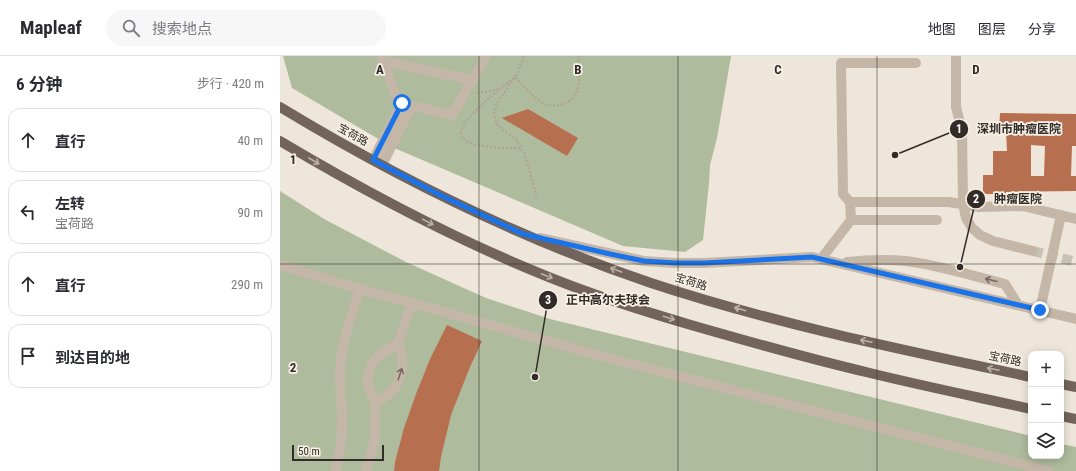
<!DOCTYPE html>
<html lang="zh">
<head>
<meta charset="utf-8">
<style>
	:root { --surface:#fff; --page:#f7f7f7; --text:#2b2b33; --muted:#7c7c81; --line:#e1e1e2 }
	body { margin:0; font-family:"Roboto Condensed","Noto Sans SC",sans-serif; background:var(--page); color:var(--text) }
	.controls { position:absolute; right:12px; bottom:12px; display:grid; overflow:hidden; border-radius:8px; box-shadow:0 2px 10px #0003 }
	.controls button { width:36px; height:36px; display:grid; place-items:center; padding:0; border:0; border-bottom:1px solid var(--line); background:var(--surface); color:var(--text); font:20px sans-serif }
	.scale { position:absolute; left:12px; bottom:10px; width:92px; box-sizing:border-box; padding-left:4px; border:2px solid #322b27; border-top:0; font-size:11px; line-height:14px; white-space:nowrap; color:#322b27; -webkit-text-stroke:3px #f6f0e6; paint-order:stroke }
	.stop { position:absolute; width:12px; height:12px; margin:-9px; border:3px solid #1a73e8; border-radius:50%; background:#fff }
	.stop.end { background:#1a73e8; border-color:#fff; box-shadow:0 1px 4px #0008 }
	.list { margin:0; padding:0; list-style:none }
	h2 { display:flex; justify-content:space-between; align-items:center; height:52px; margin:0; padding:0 16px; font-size:17px }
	h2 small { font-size:13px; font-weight:400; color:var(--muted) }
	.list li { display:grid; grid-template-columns:26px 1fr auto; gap:12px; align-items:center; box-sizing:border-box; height:64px; margin:0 8px 8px; padding:0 8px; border:1px solid var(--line); border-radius:12px }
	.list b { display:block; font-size:15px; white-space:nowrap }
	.list p { margin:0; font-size:13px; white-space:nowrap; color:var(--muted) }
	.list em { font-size:13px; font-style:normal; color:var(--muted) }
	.icon { flex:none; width:22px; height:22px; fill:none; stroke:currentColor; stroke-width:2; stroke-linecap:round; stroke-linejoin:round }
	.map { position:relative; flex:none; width:796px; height:415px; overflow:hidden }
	header { display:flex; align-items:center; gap:24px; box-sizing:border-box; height:56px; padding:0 20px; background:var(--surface); border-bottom:1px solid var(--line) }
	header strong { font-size:19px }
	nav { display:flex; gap:22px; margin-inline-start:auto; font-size:14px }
	.search { width:280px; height:36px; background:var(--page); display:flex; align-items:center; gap:10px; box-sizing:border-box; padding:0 14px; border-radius:22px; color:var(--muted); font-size:15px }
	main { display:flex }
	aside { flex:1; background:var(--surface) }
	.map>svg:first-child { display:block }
	.green { fill:#aebb9c }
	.building { fill:#b7704f; fill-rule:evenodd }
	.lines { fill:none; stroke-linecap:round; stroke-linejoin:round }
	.minor-tunnel { stroke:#c8c1b6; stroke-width:10; stroke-dasharray:10 5; stroke-linecap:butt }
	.path { stroke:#b0a192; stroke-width:2; stroke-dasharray:2 2; stroke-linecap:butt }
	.minor { stroke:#c4b7a8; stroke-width:10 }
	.major { stroke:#72645a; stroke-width:10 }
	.oneway { stroke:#bbb1a7 }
	.oneway2 { stroke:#746a61 }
	.route { stroke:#1a73e8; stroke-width:5 }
	.grid { fill:none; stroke:#322b27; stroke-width:1; stroke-opacity:0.55 }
	.labels { text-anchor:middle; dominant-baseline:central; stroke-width:3.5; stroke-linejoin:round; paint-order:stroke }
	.street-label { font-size:11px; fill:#322b27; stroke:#f6f0e6 }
	.grid-label { font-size:13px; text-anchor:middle; font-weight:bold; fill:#322b27; stroke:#f6f0e6; stroke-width:3.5; stroke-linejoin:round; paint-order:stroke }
	.leader { fill:none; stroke:#322b27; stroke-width:1.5 }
	.callout-dot { fill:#322b27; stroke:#f6f0e6; stroke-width:1.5 }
	.mark-label { font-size:12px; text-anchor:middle; font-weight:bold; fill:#fff }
	.callout-label { font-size:12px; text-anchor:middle; font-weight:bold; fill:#322b27; stroke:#f6f0e6; stroke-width:3.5; stroke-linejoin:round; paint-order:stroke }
</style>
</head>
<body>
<header>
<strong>Mapleaf</strong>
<div class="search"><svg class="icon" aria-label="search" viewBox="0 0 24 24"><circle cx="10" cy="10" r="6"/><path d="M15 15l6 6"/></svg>搜索地点</div>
<nav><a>地图</a><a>图层</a><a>分享</a></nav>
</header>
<main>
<aside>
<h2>6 分钟<small>步行 · 420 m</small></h2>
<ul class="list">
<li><svg class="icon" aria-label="ahead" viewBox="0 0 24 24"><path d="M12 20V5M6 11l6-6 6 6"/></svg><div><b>直行</b></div><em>40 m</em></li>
<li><svg class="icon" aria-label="left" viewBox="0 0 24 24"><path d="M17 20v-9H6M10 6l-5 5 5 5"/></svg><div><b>左转</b><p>宝荷路</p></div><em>90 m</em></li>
<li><svg class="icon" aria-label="ahead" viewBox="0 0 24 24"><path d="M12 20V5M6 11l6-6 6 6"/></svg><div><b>直行</b></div><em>290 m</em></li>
<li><svg class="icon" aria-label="arrive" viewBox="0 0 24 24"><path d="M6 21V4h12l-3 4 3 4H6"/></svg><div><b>到达目的地</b></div></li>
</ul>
</aside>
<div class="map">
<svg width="796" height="415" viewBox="0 0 796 415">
	<rect width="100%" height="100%" fill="#eee6da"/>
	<path class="green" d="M3 0H451L437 82 430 109 429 127 423 184 405 196 343 190 112 91 12 32Z
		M0 135 44 163 126 206 206 242 270 263 751 380V400H781V388L796 391V415H0Z"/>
	<path class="building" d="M248 53 298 82 287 100 222 62Z
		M720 57 796 58V90H792L791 120H796V135L726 136V138H703V119H713V95H727L726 76H719ZM751 89 765 90 764 120H751Z
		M167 269 202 285 190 311 171 359 161 401 159 415H114L115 406 124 372 136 338 150 303Z"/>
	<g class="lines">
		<path class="minor-tunnel" d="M753 195 796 206"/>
		<path class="path" d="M244 0 238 16 216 49 214 57 217 68 224 75 235 82 244 97 248 108 257 143
			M197 37 207 36 220 32
			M240 92C229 92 183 93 181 78 179 64 225 29 235 21 244 30 253 42 265 48 269 50 275 50 280 49 302 44 301 18 298 0"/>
		<path class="minor" d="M676 0V51L682 75 683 148 686 162 692 172 700 179 713 185 753 195
			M103 5 192 24
			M636 7H561L563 138 570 146H669L699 151 743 150 796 163
			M93 104 122 47 118 45 101 0
			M102 109 127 59 133 50 172 59 206 0
			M571 164H657
			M260 182 364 205 396 207H424L532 201 796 263
			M541 203 571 164 570 146
			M567 206C586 204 606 203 626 205 659 209 693 220 725 228L738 249
			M0 209 80 233 154 253 324 301 768 415
			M760 254 781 159
			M118 288 132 247
			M55 415C60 400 62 382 62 366 63 350 59 333 60 317 60 289 72 260 80 233
			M86 415C89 405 93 396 94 386 96 373 95 361 95 349 95 343 91 337 89 332 84 308 99 297 118 288 126 303 123 323 111 336 107 340 101 343 95 347"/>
		<path class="major" d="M0 51C117 122 241 183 371 227 495 268 624 294 751 321
			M0 85C99 144 202 198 311 237 344 249 377 259 411 269 470 286 530 303 590 317 643 330 697 341 751 353
			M781 328 796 331
			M781 360 796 363"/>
	</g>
	<defs><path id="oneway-shaft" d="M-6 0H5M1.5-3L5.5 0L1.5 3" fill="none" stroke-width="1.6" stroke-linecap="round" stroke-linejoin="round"/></defs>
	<g class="oneway">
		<use href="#oneway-shaft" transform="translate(34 105) rotate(30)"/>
		<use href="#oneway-shaft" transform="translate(148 166) rotate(27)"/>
		<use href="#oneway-shaft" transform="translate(336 214) rotate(-160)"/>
		<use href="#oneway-shaft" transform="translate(267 220) rotate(22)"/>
		<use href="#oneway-shaft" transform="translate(460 253) rotate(-164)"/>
		<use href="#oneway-shaft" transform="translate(389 262) rotate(17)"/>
		<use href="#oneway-shaft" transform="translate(586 285) rotate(-168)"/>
		<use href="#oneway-shaft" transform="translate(713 313) rotate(-168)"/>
	</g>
	<g class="oneway2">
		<use href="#oneway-shaft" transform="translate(711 224) rotate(-166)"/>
		<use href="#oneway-shaft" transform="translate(120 318) rotate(-72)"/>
	</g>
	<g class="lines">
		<path class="route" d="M122 47 93 104 160 139 243 178 330 198 364 205 396 207H424L532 201 760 254"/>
	</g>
	<path class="grid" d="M199 0V415M398 0V415M597 0V415M0 208H796"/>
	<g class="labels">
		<g class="street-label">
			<text transform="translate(73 79) rotate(29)">宝荷路</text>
			<text transform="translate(411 226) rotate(17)">宝荷路</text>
			<text transform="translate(725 303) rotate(12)">宝荷路</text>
		</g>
	</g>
	<g class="grid-label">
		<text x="100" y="18">A</text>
		<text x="298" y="18">B</text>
		<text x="498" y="18">C</text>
		<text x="696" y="18">D</text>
		<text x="13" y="108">1</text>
		<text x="13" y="316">2</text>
	</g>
	<path class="leader" d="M615 99L679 73M680 211L696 143M255 321L268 244"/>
	<g class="callout-dot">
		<circle cx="615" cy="99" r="4"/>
		<circle cx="680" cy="211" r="4"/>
		<circle cx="255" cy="321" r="4"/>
		<circle cx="679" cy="73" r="10"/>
		<circle cx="696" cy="143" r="10"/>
		<circle cx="268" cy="244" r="10"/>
	</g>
	<g class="mark-label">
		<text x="679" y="77">1</text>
		<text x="696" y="147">2</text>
		<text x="268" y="248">3</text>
	</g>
	<g class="callout-label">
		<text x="739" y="77">深圳市肿瘤医院</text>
		<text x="738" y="147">肿瘤医院</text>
		<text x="328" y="248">正中高尔夫球会</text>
	</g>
</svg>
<div class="controls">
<button>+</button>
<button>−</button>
<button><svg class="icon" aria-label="layers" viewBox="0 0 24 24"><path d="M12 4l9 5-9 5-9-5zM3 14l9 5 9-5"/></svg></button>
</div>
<div class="scale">50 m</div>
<div class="stop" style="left:122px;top:47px"></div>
<div class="stop end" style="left:760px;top:254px"></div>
</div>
</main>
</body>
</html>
